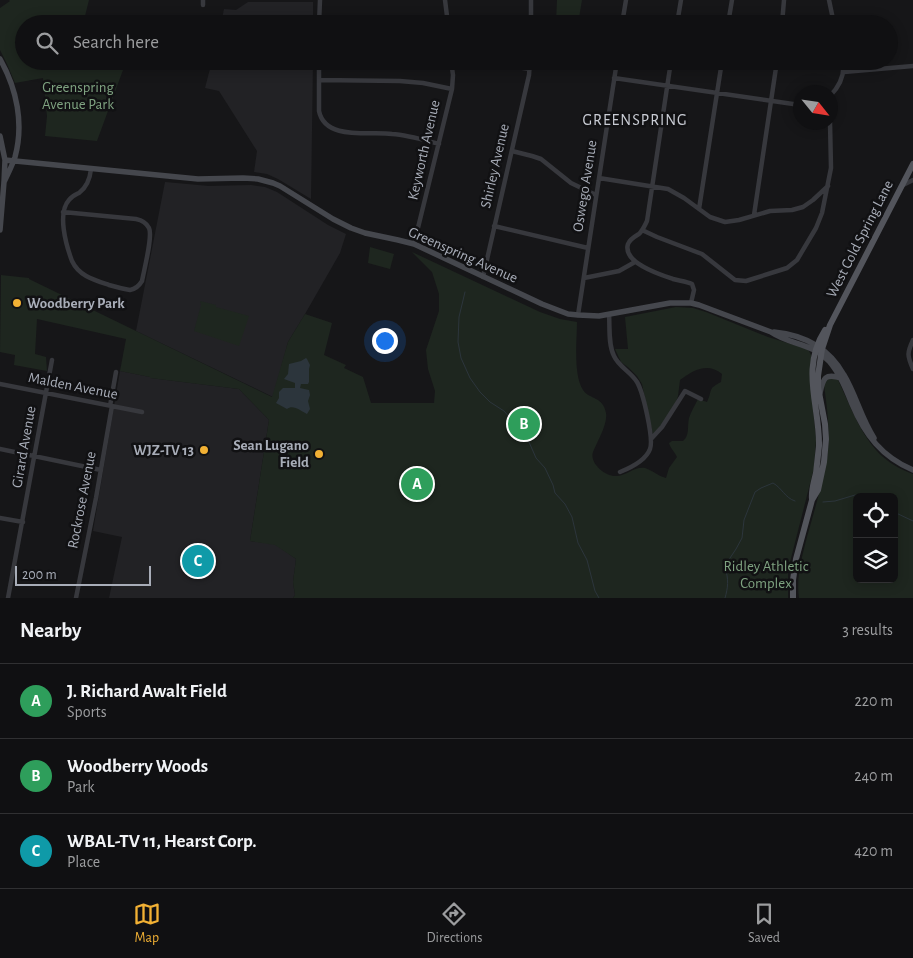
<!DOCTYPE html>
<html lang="en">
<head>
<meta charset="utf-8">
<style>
	:root { --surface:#101012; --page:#19191b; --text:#f1f3f6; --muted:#9c9d9f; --line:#303032; --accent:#f2b134 }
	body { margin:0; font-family:"Alegreya Sans",sans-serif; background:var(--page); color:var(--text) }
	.controls { position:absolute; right:15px; bottom:15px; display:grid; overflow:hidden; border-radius:8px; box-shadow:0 2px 12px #0003 }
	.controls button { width:45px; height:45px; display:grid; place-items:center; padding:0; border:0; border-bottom:1px solid var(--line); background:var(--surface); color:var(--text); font:25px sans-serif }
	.compass { position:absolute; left:793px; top:85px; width:45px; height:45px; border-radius:50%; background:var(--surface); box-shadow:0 2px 12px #0003; rotate:120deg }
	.scale { position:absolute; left:15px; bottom:12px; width:136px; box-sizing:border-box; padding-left:5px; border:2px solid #a8adb8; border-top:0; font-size:14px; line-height:18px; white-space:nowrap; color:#a8adb8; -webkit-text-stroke:4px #111113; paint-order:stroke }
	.you { position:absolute; left:384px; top:340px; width:18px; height:18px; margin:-12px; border:4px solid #fff; border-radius:50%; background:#1a73e8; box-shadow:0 0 0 8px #1a73e833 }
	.badge { display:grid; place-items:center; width:32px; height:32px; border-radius:50%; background:var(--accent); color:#fff; font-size:16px; font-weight:700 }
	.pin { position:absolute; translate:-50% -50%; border:2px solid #fff; box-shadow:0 1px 5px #0006 }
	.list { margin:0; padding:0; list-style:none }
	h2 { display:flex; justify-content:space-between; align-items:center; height:65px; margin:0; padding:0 20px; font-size:21px }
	h2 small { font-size:16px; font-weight:400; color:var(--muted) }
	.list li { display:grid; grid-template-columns:32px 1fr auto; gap:15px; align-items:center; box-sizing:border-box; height:75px; padding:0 20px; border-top:1px solid var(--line) }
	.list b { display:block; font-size:19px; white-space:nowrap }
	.list p { margin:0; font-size:16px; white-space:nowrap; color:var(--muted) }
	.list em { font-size:16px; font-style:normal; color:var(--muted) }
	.icon { flex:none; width:28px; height:28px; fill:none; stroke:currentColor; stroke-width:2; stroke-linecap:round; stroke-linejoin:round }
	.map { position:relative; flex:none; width:913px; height:598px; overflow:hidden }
	.search { position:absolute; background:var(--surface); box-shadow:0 2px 12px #0003; left:15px; right:15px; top:15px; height:55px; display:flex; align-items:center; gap:12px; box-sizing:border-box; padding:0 18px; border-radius:28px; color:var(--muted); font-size:19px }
	.sheet { height:290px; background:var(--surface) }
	nav { display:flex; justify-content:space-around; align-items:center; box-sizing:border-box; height:70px; border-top:1px solid var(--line); background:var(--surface); font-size:14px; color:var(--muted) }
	nav a { display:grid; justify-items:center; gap:2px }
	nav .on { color:var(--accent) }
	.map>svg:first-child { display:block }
	.built { fill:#222225 }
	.green { fill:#1e261f; fill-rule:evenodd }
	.water { fill:#2c353c }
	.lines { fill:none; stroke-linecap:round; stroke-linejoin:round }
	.stream { stroke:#2c353c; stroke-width:1 }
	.street { stroke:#37383d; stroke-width:4.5 }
	.secondary { stroke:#45474d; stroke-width:5.5 }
	.primary { stroke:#53555c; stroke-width:6 }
	.poi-dot { fill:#f2b134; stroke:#111113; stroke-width:2 }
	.labels { text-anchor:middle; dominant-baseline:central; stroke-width:5; stroke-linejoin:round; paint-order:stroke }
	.park-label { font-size:15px; fill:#7fa381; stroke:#111113 }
	.street-label { font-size:15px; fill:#a8adb8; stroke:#111113 }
	.poi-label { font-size:15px; font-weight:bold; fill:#a8adb8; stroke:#111113; text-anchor:end }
	.neighbourhood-label { font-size:16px; letter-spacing:1px; fill:#c9ccd4; stroke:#111113 }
</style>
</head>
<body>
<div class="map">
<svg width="913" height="598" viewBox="0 0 913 598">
	<rect width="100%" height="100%" fill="#161618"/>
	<path class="built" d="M248 2H313V24H221L224 9 236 10Z
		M212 61H313L311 199 278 179 267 174 254 172 257 151 219 91 205 88Z
		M165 182 209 186 251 185 265 187 277 192 328 225 346 234 340 253 305 314 288 342 273 397 136 331Z
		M120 371 150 377 151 378 239 389 269 420 250 541 275 544 296 559 293 582 295 595 293 598H109L122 537 93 531Z"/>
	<path class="green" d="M9 0H89L83 24H24V61H97L123 70 97 141 45 136 47 116 43 78 15 83 7 64 0 50V8L10 1Z
		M557 0H582L578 24 556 22Z
		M370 247 394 254 390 269 368 263Z
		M412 252 540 312 560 319 577 322C577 340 573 375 583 390 590 400 603 396 606 413 608 424 597 442 593 452 589 463 606 477 616 476 626 476 635 466 645 468 652 470 658 476 666 478L669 468 677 457C675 452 670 448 669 443L672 441H683C690 435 687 427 689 418 691 412 695 405 698 399L707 402C713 390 707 389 721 382L722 374C708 362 693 370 680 380L678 396 675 405 655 434 653 435 642 384 637 376 629 368 621 362 615 349H628L625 317 676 307 693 308 706 312 768 337 804 348 809 351 811 355V385L816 440 814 468 788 570V598H293L295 595 293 582 296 559 275 545 250 541 269 420 239 389 150 378V377L120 371 126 339 37 319 35 354 46 357 47 371 14 365 15 355 0 352 1 275 29 278V279L272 397 288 342 305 314 332 323 324 355 346 365 344 368 363 377 371 403H434L435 391 428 369 426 350 439 311V294L432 272Z
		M200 301 216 305V307L249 316 239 346 194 331 201 305Z
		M833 378 838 380C851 407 861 437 883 457 892 465 902 470 913 474V598H799C796 577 802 557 807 537 813 516 819 495 824 473 832 444 828 414 824 385 826 380 828 379 833 378ZM857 497H894V579H857Z"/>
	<path class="water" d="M306 358 307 359 310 365 309 369V382L308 384H301L300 388 309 390 310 395 308 401 310 409 307 414C301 411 293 404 287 409L276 403 279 398V392L283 388H295V383L284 379 288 374 289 364 301 361Z"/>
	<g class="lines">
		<path class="stream" d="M465 292 459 317 458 342 461 358 470 378 480 392 490 402 504 411 520 429 529 442 536 458 545 468 553 485 555 493 565 504 572 517 578 543 587 560 595 591 599 598
			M823 502 835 501 855 495 860 497
			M894 512 913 521
			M725 598C728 588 729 579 725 568L728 561 736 549 742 538 744 520 755 492 761 488 773 483C782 488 785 498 795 501"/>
		<path class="street" d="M203 0V5
			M445 0 448 24
			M829 0 834 24
			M319 24 320 0
			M531 24V0
			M622 24 626 0
			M677 24 681 0
			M728 24 732 0
			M782 24 784 0
			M319 61V111C325 141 370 131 392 134 408 135 424 140 439 144
			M478 61 530 69
			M671 61 647 221C645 225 643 230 639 234 634 237 630 239 628 244 622 263 661 275 673 279 680 281 686 281 692 284L694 290 691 303
			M844 72 913 66
			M614 78 800 105
			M319 80 400 81 423 83 452 89
			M830 96C840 86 845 75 843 61
			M512 151 532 156 541 159 571 183 596 195
			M599 178 668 189 684 198 710 217 725 222 739 220 770 211 792 210 803 207 813 200 828 186
			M903 185 913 180
			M699 209 722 61
			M63 212 136 219C141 220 146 222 149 228 153 236 144 270 142 281 139 286 136 289 130 290 123 289 116 287 109 285 94 280 79 276 72 261 66 245 57 213 69 200 72 196 75 195 79 193 87 187 90 179 91 169
			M754 215 777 61
			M494 226 588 248
			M642 230 657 237 702 254 735 280 746 281 787 268 797 260 816 228 822 213 831 168 830 122
			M414 244 452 89 453 75 451 61
			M483 277 529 75 530 61
			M584 278 619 271 635 262
			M609 314C610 327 608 344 614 356 619 367 631 372 637 382 643 392 654 439 650 449 646 460 630 468 620 472
			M578 315 617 61
			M913 340C907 353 907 355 913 369
			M0 384 142 412
			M110 406 116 372
			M651 439 662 427 685 391 701 399
			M0 449 101 470
			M0 518 23 522
			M8 598 52 360
			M76 598 96 498 112 406"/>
		<path class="secondary" d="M0 59C17 89 24 124 15 157 12 166 8 174 4 182
			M0 136 5 160 4 182 0 230
			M5 160 198 179 243 178 258 179 273 183 280 186 333 219 351 228 365 233 398 240 414 244 542 304 568 314 578 315 599 316 670 303H691L699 305 771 332C790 345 812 343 829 361 840 374 846 389 852 404 865 435 882 457 913 470
			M774 332C804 335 829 348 844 375 856 395 861 418 874 438
			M820 393C823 378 825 373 841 378"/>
		<path class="primary" d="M812 499C811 490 814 482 816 473 817 464 818 455 819 446 820 406 800 369 825 330
			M793 598V580L796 559 812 500 818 490 824 462 826 439 825 424 818 387V376L822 349 830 325 913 164"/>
	</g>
	<g class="poi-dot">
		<circle cx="17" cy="303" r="5"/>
		<circle cx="204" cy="450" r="5"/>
		<circle cx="319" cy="454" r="5"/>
	</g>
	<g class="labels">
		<g class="park-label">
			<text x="78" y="87">Greenspring<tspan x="78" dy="17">Avenue Park</tspan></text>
			<text x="766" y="566">Ridley Athletic<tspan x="766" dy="17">Complex</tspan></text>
		</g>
		<g class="street-label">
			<text transform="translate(424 150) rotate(-77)">Keyworth Avenue</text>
			<text transform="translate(495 166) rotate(-77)">Shirley Avenue</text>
			<text transform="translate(585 186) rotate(-81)">Oswego Avenue</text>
			<text transform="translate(860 239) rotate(-63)">West Cold Spring Lane</text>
			<text transform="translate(463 255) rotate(24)">Greenspring Avenue</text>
			<text transform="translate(73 386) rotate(11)">Malden Avenue</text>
			<text transform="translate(24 447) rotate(-80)">Girard Avenue</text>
			<text transform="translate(82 500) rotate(-79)">Rockrose Avenue</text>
		</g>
		<g class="poi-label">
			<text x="27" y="303" text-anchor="start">Woodberry Park</text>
			<text x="309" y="445">Sean Lugano<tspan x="309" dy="17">Field</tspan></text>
			<text x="194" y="450">WJZ-TV 13</text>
		</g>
		<g class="neighbourhood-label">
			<text x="635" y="120">GREENSPRING</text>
		</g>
	</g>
</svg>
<div class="controls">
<button><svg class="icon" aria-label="locate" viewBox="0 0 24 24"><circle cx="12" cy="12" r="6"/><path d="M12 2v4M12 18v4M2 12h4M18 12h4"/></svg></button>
<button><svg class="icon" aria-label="layers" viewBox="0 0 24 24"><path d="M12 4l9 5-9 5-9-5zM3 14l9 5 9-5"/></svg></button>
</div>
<svg class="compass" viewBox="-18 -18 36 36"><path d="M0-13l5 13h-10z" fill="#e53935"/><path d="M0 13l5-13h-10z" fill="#9c9d9f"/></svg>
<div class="scale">200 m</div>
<div class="you"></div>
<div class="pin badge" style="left:417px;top:484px;background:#2e9e5b">A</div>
<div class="pin badge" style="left:524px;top:424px;background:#2e9e5b">B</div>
<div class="pin badge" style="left:198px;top:561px;background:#0f9aa8">C</div>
<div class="search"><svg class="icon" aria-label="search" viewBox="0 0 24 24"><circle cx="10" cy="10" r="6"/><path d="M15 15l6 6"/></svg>Search here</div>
</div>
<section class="sheet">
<h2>Nearby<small>3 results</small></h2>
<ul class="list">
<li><span class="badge" style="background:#2e9e5b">A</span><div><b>J. Richard Awalt Field</b><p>Sports</p></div><em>220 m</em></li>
<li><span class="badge" style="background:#2e9e5b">B</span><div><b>Woodberry Woods</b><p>Park</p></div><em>240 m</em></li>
<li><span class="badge" style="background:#0f9aa8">C</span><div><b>WBAL-TV 11, Hearst Corp.</b><p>Place</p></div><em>420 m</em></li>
</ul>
</section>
<nav>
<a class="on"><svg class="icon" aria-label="map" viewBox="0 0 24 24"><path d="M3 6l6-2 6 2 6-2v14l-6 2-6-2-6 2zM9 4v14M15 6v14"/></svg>Map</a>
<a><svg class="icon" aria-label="directions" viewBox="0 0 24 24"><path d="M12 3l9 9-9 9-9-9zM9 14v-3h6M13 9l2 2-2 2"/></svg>Directions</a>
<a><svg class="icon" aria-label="saved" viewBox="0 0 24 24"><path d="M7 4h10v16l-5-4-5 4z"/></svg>Saved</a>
</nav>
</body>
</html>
